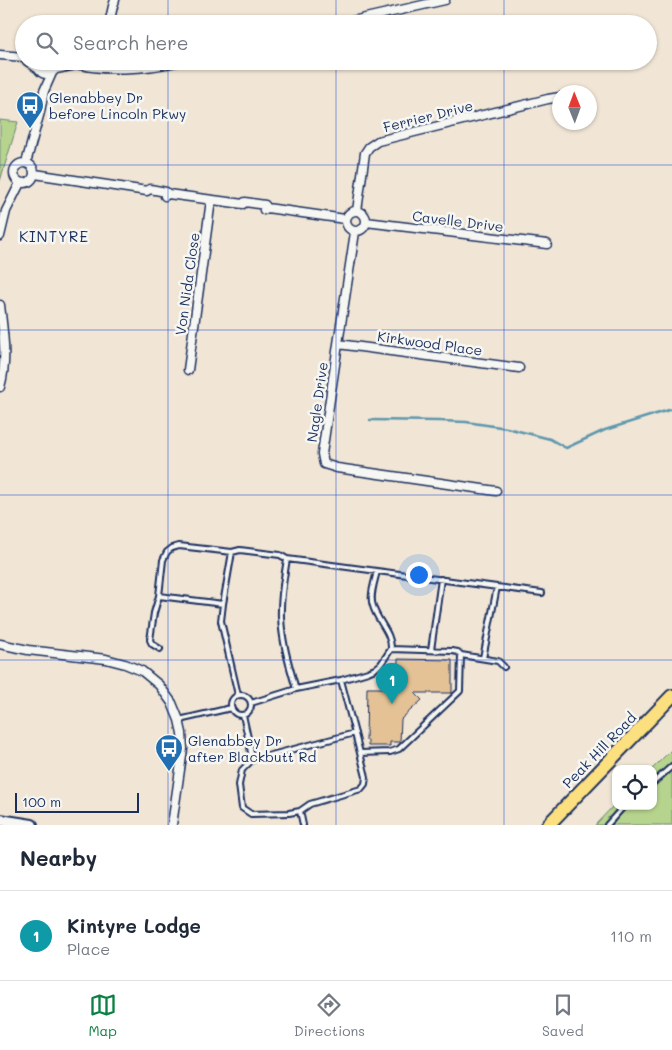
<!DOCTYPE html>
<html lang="en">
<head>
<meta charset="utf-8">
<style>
	:root { --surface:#fff; --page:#f6f6f7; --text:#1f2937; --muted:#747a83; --line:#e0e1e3; --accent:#0b8043 }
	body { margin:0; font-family:Mali,sans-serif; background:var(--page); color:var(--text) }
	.controls { position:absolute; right:15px; bottom:15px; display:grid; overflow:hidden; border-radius:10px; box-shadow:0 1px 4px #0004 }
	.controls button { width:45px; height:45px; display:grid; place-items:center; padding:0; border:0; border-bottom:1px solid var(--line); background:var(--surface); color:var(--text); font:25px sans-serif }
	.compass { position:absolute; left:552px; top:85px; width:45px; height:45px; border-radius:50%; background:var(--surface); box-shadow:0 1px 4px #0004; rotate:359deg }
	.scale { position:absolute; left:15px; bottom:12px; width:124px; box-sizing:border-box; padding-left:5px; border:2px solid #1b2f5e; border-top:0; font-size:14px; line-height:18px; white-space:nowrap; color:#1b2f5e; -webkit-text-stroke:4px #f6f6f2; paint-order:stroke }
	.you { position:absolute; left:418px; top:574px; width:18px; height:18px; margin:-12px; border:4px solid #fff; border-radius:50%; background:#1a73e8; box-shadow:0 0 0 8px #1a73e833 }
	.badge { display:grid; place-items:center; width:32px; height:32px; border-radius:50%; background:var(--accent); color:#fff; font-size:16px; font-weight:700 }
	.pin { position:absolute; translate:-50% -41px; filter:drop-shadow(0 1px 2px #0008) }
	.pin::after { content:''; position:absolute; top:26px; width:18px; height:15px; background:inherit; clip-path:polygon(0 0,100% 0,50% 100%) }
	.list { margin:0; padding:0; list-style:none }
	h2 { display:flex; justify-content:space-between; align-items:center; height:65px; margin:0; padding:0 20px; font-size:21px }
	h2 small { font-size:16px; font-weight:400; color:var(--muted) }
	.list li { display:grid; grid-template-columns:32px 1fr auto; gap:15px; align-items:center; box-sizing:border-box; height:90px; padding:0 20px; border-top:1px solid var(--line) }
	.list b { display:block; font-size:19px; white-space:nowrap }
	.list p { margin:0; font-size:16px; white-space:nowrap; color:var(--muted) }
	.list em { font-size:16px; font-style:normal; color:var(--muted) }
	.icon { flex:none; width:28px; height:28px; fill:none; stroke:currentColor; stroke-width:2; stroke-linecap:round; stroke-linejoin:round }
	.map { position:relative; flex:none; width:672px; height:825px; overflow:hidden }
	.search { position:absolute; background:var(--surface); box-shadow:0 1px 4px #0004; left:15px; right:15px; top:15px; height:55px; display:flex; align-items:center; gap:12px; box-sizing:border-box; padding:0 18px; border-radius:28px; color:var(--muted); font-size:19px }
	.sheet { height:155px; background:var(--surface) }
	nav { display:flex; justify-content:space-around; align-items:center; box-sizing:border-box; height:70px; border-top:1px solid var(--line); background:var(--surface); font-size:14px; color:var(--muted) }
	nav a { display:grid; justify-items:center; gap:2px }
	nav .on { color:var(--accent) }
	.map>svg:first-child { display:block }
	.green { fill:#b6d48d; stroke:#688276 }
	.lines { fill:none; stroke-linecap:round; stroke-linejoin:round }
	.stream { stroke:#5e97ad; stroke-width:2.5 }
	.building { fill:#e4c296; stroke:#1b2f5e }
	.service-casing { stroke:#1b2f5e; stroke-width:8 }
	.minor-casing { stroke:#1b2f5e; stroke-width:11 }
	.tertiary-casing { stroke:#1b2f5e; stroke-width:14 }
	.trunk-casing { stroke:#1b2f5e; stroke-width:16 }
	.service { stroke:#f6f6f2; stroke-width:4 }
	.minor { stroke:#f6f6f2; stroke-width:8 }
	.tertiary { stroke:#f6f6f2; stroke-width:10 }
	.trunk { stroke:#fce080; stroke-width:12 }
	.grid { fill:none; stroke:#1d4ed8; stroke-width:1; stroke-opacity:0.55 }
	.labels { text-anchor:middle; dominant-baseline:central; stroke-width:5; stroke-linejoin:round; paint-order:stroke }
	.poi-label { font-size:14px; fill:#1b2f5e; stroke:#f6f6f2; text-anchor:start }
	.street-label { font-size:14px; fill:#1b2f5e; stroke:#f6f6f2 }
	.neighbourhood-label { font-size:15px; letter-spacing:1px; fill:#1b2f5e; stroke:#f6f6f2 }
</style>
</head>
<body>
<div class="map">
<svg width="672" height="825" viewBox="0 0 672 825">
	<rect width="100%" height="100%" fill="#f1e6d6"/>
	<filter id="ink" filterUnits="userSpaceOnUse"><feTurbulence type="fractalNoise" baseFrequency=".02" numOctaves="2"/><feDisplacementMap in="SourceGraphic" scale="10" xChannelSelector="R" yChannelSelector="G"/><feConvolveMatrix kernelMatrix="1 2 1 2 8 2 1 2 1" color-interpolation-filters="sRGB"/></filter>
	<g filter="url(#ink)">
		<path class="green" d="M0 120 18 122 0 181Z
			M672 749V825H595L616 803V806H653V769H652Z"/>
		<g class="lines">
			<path class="stream" d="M370 420 440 421 466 422 507 428 550 439 566 448 605 430 672 409"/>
		</g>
		<path class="building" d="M398 659 452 660V693H415L422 700 401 719 400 742H390V746H368V740H366L367 688H397Z"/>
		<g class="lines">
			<g class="service-casing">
				<path id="service" d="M232 552 223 604 221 621 238 695
					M287 559C284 578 280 598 281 617 282 642 289 665 296 689
					M377 571C375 581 369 596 373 606 377 621 392 633 391 649
					M159 596 223 604
					M160 649 152 644 150 640 154 613 159 596 163 560 167 552 172 548 179 546 232 552 240 550 280 555 287 559 542 593
					M391 649 452 651 458 652 461 655 498 661 504 667
					M431 650 441 579
					M483 658 497 587
					M231 705a10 10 0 1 1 20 0a10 10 0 1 1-20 0Z
					M251 703 296 689 341 680 368 672 375 669 381 664 391 649
					M243 715 250 747 252 760 242 770 239 785 242 808 251 814 289 813 300 811 310 804 361 789 365 784 366 777 360 753 341 680
					M179 720 231 708
					M360 753 390 752 399 749 460 691 461 655
					M252 760 355 733
					M653 783 672 766
					M300 811 303 825
					M607 825 624 806"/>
			</g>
			<g class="minor-casing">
				<path id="minor" d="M109 24 113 6 115 0
					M339 24 445 0
					M0 55 24 57
					M27 61 37 68
					M37 61C36 79 58 78 57 61
					M68 61C99 73 148 69 181 61
					M56 69 76 65
					M14 173a10 10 0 1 1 20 0a10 10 0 1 1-20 0Z
					M26 163 40 112 44 91 52 73
					M35 174 147 191 150 189 166 192 168 194
					M165 196 168 194 243 204 245 202 265 205 267 208
					M264 210 267 208 345 219
					M346 221a10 10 0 1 1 20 0a10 10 0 1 1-20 0Z
					M357 211 365 153 369 147 378 141 548 99 560 97
					M366 222 547 244
					M355 232 338 344 322 454 324 464 337 468 496 491
					M0 236 6 211 20 183
					M0 305C3 332 8 360 0 387
					M338 344 519 368
					M188 370 211 200
					M0 644 28 650 106 659 125 664 142 671 159 685 172 703 179 720 182 733 183 749 172 825"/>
			</g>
			<g class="tertiary-casing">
				<path id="tertiary" d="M0 820 32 825"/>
			</g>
			<g class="trunk-casing">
				<path id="trunk" d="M548 825 672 696"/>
			</g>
			<use href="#service" class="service"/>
			<use href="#minor" class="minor"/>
			<use href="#tertiary" class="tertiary"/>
			<use href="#trunk" class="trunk"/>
		</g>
	</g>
	<path class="grid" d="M168 0V24M336 0V24M504 0V24M168 61V825M336 61V825M504 61V825M0 165H672M0 330H672M0 495H672M0 660H672"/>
	<defs>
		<g id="bus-pin" transform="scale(1.4375)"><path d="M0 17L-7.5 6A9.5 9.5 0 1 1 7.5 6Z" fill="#1f6fb2" stroke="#f6f6f2"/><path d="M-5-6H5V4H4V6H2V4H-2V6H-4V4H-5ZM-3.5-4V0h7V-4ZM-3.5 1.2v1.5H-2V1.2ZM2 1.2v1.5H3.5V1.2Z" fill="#fff"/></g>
	</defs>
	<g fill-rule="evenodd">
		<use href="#bus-pin" x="30" y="105"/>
		<use href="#bus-pin" x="169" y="748"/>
	</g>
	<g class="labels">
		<g class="poi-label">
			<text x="49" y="97">Glenabbey Dr<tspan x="49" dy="16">before Lincoln Pkwy</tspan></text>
			<text x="188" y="740">Glenabbey Dr<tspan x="188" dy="16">after Blackbutt Rd</tspan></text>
		</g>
		<g class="street-label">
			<text transform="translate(428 116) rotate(-14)">Ferrier Drive</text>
			<text transform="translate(458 221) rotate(7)">Cavelle Drive</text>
			<text transform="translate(187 284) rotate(-82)">Von Nida Close</text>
			<text transform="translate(430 343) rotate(8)">Kirkwood Place</text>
			<text transform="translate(317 402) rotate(-82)">Nagle Drive</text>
			<text transform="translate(599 750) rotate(-46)">Peak Hill Road</text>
		</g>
		<g class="neighbourhood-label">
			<text x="54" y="236">KINTYRE</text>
		</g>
	</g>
</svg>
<div class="controls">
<button><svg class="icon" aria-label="locate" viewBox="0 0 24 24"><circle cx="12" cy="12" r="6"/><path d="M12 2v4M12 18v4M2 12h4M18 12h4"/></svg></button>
</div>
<svg class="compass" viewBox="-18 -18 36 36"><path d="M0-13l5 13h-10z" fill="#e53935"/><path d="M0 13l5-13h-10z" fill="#747a83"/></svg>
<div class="scale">100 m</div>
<div class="you"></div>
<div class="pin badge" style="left:392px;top:704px;background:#0f9aa8">1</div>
<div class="search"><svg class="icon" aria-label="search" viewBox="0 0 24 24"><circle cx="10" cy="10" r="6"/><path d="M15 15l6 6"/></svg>Search here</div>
</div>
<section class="sheet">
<h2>Nearby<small></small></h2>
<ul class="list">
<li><span class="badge" style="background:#0f9aa8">1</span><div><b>Kintyre Lodge</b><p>Place</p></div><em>110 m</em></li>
</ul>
</section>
<nav>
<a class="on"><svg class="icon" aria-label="map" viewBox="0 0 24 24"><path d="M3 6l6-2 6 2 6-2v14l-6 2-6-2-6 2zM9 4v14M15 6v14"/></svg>Map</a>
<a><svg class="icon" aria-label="directions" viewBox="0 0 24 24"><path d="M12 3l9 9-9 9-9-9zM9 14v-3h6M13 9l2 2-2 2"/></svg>Directions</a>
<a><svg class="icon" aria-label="saved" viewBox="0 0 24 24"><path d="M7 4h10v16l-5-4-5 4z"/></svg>Saved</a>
</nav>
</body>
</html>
